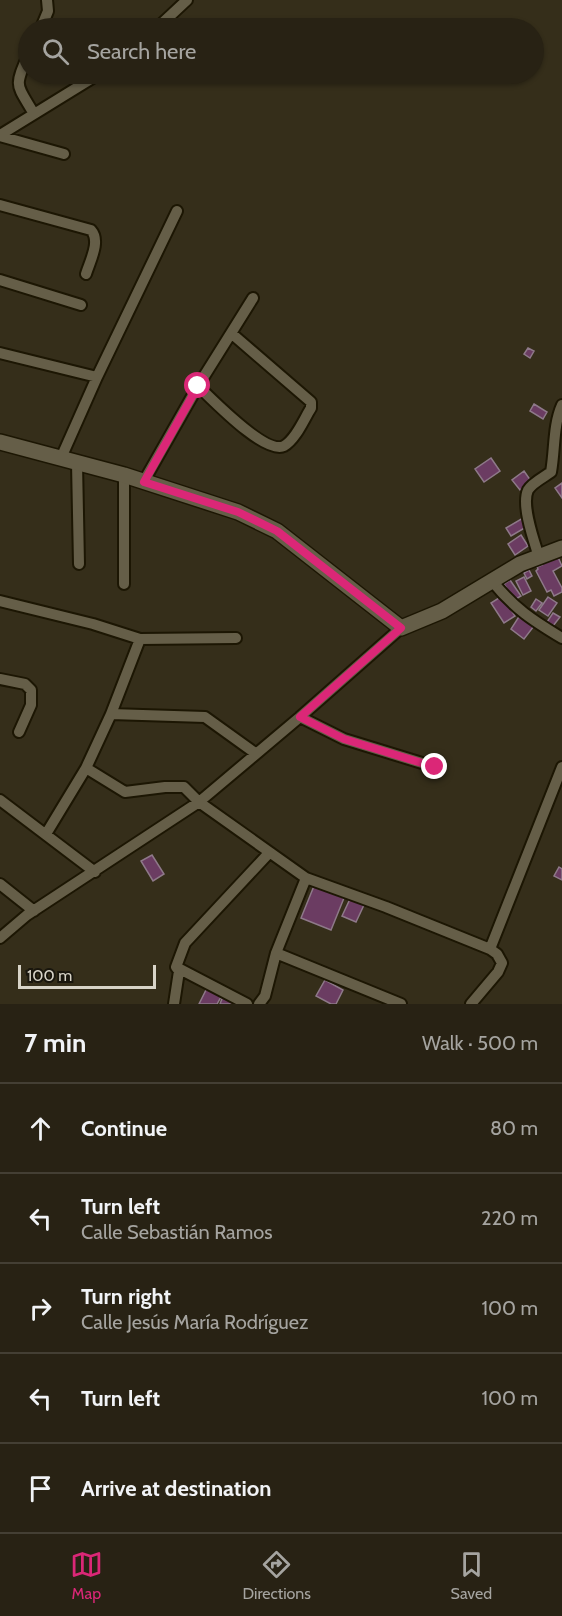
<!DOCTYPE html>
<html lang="en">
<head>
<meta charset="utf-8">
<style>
	:root { --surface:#282214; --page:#302a1d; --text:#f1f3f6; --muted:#a5a4a0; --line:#443f34; --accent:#db2777 }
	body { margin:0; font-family:Cabin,sans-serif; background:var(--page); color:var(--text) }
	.scale { position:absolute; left:18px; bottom:15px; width:138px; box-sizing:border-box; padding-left:6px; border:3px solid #d8d4c8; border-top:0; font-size:16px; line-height:21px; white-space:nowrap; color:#d8d4c8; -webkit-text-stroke:4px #19160d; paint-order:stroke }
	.stop { position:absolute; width:18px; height:18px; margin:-14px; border:4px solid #db2777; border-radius:50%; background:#fff }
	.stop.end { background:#db2777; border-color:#fff; box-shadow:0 2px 6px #0008 }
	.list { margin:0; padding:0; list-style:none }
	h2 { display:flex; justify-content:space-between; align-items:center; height:78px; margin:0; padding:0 24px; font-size:26px }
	h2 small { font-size:20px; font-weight:400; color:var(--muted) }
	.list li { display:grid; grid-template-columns:39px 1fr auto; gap:18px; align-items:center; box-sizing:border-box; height:90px; padding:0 24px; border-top:2px solid var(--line) }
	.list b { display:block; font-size:22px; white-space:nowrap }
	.list p { margin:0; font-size:20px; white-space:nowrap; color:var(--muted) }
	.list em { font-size:20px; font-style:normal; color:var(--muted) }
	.icon { flex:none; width:33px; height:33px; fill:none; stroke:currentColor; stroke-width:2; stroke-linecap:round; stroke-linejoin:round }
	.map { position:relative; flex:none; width:562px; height:1004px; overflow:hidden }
	.search { position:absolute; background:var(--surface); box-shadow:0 2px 4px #0004; left:18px; right:18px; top:18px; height:66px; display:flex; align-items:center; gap:15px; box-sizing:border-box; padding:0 21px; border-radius:33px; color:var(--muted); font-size:22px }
	.sheet { height:528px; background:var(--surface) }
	nav { display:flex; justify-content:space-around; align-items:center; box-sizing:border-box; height:84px; border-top:2px solid var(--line); background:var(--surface); font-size:16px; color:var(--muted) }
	nav a { display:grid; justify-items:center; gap:3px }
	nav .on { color:var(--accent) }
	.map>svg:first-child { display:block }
	.building { fill:#6b3c62; stroke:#8e7989; stroke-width:1.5 }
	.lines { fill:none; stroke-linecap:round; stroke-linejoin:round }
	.street-casing { stroke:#1c1603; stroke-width:14 }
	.secondary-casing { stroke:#1c1603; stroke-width:18 }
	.street { stroke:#655e48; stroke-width:10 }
	.secondary { stroke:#655e48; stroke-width:15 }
	.route { stroke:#db2777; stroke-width:8 }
</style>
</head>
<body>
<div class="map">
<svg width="562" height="1004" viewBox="0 0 562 1004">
	<rect width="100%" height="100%" fill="#352e1a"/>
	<path class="building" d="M528 348 534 351 530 358 524 354Z
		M534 404 547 412 543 419 530 411Z
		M491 458 500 471 484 482 475 469Z
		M524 471 531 481 520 490 512 480Z
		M562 483V498L555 488Z
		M523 518 528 526 511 536 506 528Z
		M521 535 528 546 515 555 508 544Z
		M557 555 562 566 553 571 562 588V592L554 596 551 590 547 592 536 571 538 569 537 567 542 565 541 564Z
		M529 570 532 576 527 579 524 573Z
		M524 577 531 591 523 595 516 581Z
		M510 580 521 596 514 600 504 584Z
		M502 596 515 616 504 623 491 603Z
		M548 597 557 603 548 616 539 610Z
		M536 599 542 603 536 611 531 607Z
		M553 613 560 617 553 626 547 622Z
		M520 615 534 626 524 639 511 629Z
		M152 855 164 874 153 881 141 861Z
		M559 867 562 869V880L554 876Z
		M314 886 344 898 331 930 301 918Z
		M350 899 364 905 356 922 342 916Z
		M325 980 343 990 336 1004H331L316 996Z
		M207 988 222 995 217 1004H199Z
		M223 996 238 1004H220Z"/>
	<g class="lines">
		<g class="street-casing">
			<path id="street" d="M41 28 48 11 47 0
				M157 28 187 0
				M28 55C14 88 16 83 34 114
				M0 135 99 74
				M0 136 64 154
				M0 205 91 230C101 241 90 261 86 274
				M0 280 81 305
				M0 353 97 377
				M198 386C212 399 265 455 284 446 296 439 304 419 311 408V402L231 333
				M61 458 97 377 177 211
				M77 463 79 564
				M144 481 198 386 253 298
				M539 557C534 541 521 505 528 490 532 483 544 477 551 472 555 450 553 425 562 405
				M492 581C515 609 532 620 562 638
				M124 584V475
				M0 601 93 624 140 639 236 638
				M0 679 25 684 31 690V705L19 732
				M111 714 205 717 255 753
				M300 717 344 739 435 767
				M86 768 125 792 165 787H184L199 802 306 878 386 907 490 949 497 954 502 963 498 972 471 1004
				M0 800 95 872
				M46 834 86 768 111 714 140 639
				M0 884 34 911
				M0 938 27 915 199 802 300 717 401 628
				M490 949 562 767
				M276 953 401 1004
				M176 967 247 1004
				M174 1004 179 971 176 967 185 943 269 853
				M259 1004 265 996 276 953 306 878"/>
		</g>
		<g class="secondary-casing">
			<path id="secondary" d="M0 442 124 475 238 512 277 531 401 628 442 611 520 564 562 548"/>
		</g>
		<use href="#street" class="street"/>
		<use href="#secondary" class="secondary"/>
	</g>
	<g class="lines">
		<path class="route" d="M198 386 144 482 238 512 277 531 401 628 300 717 344 739 435 767"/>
	</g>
</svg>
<div class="scale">100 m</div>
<div class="stop" style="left:198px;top:386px"></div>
<div class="stop end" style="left:435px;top:767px"></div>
<div class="search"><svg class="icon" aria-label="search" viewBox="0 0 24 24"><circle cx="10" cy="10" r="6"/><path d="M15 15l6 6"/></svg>Search here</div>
</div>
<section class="sheet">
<h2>7 min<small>Walk · 500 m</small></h2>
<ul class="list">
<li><svg class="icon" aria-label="ahead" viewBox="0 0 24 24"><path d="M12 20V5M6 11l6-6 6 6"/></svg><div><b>Continue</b></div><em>80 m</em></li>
<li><svg class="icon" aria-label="left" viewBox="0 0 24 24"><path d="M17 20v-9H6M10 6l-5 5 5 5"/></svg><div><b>Turn left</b><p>Calle Sebastián Ramos</p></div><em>220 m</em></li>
<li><svg class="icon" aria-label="right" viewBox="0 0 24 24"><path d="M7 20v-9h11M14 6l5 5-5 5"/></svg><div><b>Turn right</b><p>Calle Jesús María Rodríguez</p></div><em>100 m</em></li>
<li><svg class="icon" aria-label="left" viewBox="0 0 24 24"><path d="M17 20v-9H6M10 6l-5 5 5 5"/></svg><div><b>Turn left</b></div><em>100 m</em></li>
<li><svg class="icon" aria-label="arrive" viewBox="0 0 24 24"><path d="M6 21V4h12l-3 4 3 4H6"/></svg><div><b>Arrive at destination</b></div></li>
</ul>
</section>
<nav>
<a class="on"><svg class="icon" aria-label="map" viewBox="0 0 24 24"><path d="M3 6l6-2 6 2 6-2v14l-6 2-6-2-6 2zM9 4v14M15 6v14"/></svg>Map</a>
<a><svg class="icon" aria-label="directions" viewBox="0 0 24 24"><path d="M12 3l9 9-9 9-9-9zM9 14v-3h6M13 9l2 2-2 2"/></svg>Directions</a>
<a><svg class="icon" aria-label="saved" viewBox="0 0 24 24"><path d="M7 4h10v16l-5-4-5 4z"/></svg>Saved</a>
</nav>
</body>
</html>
